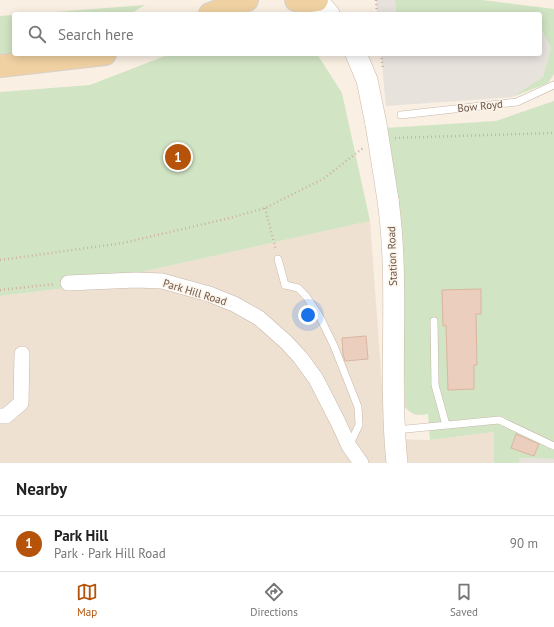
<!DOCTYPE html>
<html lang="en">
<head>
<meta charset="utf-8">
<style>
	:root { --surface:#fff; --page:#f6f6f6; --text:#222; --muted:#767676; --line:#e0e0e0; --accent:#b45309 }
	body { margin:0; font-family:"PT Sans",sans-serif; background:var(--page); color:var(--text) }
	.you { position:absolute; left:308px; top:315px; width:14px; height:14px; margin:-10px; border:3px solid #fff; border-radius:50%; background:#1a73e8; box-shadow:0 0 0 6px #1a73e833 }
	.badge { display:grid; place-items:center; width:26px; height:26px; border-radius:50%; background:var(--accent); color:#fff; font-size:13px; font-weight:700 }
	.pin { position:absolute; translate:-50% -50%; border:2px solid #fff; box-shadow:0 1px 4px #0006 }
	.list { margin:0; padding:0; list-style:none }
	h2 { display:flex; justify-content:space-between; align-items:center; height:52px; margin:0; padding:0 16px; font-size:17px }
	h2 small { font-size:13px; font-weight:400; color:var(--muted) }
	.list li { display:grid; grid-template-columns:26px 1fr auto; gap:12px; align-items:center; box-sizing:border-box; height:56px; padding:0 16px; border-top:1px solid var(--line) }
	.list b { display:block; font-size:15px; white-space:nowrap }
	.list p { margin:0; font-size:13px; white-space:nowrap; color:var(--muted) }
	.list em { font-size:13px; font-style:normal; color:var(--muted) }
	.icon { flex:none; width:22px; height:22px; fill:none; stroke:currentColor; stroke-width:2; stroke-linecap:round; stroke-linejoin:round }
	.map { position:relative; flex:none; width:554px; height:463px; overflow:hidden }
	.search { position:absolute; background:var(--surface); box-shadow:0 2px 10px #0003; left:12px; right:12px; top:12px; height:44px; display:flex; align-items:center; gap:10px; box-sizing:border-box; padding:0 14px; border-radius:4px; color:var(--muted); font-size:15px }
	.sheet { height:108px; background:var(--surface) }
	nav { display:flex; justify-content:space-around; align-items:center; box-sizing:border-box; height:56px; border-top:1px solid var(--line); background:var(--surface); font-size:11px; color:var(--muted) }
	nav a { display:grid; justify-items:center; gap:2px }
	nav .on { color:var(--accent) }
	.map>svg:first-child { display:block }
	.residential { fill:#efe1d2 }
	.industrial { fill:#e8e2dd }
	.green { fill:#d1e4c3 }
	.building { fill:#ebcebd; stroke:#dbb5a0 }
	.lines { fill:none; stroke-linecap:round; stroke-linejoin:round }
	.lane-casing { stroke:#c8b7ab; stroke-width:8 }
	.street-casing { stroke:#c8b7ab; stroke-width:16 }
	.secondary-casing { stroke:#cdb9ab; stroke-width:22 }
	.primary-casing { stroke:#d6d0cd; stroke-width:24 }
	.path { stroke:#cfb2a1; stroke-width:2.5; stroke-dasharray:1 3; stroke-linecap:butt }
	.lane { stroke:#fff; stroke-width:7 }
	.street { stroke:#fff; stroke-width:15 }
	.secondary { stroke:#fff; stroke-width:21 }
	.primary { stroke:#f0d1a2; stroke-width:22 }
	.secondary-bridge-casing { stroke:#cdb9ab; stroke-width:22; stroke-linecap:butt }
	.secondary-bridge { stroke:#fff; stroke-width:21 }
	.labels { text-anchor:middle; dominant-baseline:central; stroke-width:3; stroke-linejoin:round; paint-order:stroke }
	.street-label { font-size:11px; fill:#6d574c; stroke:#fcf4e8 }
</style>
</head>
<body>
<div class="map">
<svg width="554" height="463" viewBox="0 0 554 463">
	<rect width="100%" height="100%" fill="#f9efe2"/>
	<path class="residential" d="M370 221 386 439 430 440 494 432V463H0V296L74 287Z"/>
	<path class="industrial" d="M376 0H395L396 14H377Z
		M540 27 551 48 543 77 512 97 386 106 381 54H540Z
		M520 458 554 459V463H519Z"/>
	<path class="green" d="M395 0H482L554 9V74L548 83 512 97 543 77 551 48 540 27V14H396Z
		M145 5 130 14H30Z
		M14 15V53L0 54V16Z
		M170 54H317L342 93 370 221 74 287 0 296V92L90 85Z
		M554 101V459L520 458 519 463H494V432L430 440 428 414C417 416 412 415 405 407L400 229 385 128 496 121Z"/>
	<path class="building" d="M481 289V314H476L477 365H474V389L448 390 446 325 443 326 442 290Z
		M366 336 368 359 345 361 343 354 342 338Z
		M516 434 539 444 534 456 511 448Z"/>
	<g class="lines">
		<g class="lane-casing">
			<path id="lane" d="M401 115 517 102 554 85
				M278 259 285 285 298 288 306 296 320 317 334 346 358 407 359 425 349 446
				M434 321 435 385 446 425
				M396 430 499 420 554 446"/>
		</g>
		<g class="street-casing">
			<path id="street" d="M68 283 136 280 162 281 209 294 234 304 259 318 286 342 300 357 316 379 338 422 349 446 361 463
				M0 416H6L21 403 22 354"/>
		</g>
		<g class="secondary-casing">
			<path id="secondary" d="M316 0 329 14
				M356 54 367 80 376 124
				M388 200C400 287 388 376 397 463"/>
		</g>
		<g class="primary-casing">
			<path id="primary" d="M296 0 305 2 317 0
				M210 14 247 0
				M0 66 105 54"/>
		</g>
		<path class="path" d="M376 0 377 14
			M381 54 383 69
			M395 138 554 133
			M265 208 276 250
			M0 260 123 243 230 218 265 208 323 179 363 148
			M0 290 55 284"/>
		<use href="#lane" class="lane"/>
		<use href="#street" class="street"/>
		<use href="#secondary" class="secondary"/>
		<use href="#primary" class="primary"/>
		<g class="secondary-bridge-casing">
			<path id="secondary-bridge" d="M376 124 388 200"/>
		</g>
		<use href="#secondary-bridge" class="secondary-bridge"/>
	</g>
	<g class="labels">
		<g class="street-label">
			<text transform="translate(480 106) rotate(-6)">Bow Royd</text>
			<text transform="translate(392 256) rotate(-92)">Station Road</text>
			<text transform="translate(195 292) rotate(17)">Park Hill Road</text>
		</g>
	</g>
</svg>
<div class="you"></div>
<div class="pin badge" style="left:178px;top:157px">1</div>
<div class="search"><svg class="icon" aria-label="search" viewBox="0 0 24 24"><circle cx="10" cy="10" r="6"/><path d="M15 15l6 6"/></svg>Search here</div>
</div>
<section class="sheet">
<h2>Nearby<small></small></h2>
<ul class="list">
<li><span class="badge">1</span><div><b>Park Hill</b><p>Park · Park Hill Road</p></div><em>90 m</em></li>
</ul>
</section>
<nav>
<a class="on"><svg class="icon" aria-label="map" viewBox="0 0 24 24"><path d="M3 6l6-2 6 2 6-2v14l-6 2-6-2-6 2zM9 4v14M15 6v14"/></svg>Map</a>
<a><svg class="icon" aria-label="directions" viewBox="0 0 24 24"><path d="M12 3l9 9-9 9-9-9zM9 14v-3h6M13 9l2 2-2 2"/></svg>Directions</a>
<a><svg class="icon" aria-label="saved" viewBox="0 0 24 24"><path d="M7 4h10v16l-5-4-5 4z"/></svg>Saved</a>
</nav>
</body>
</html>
